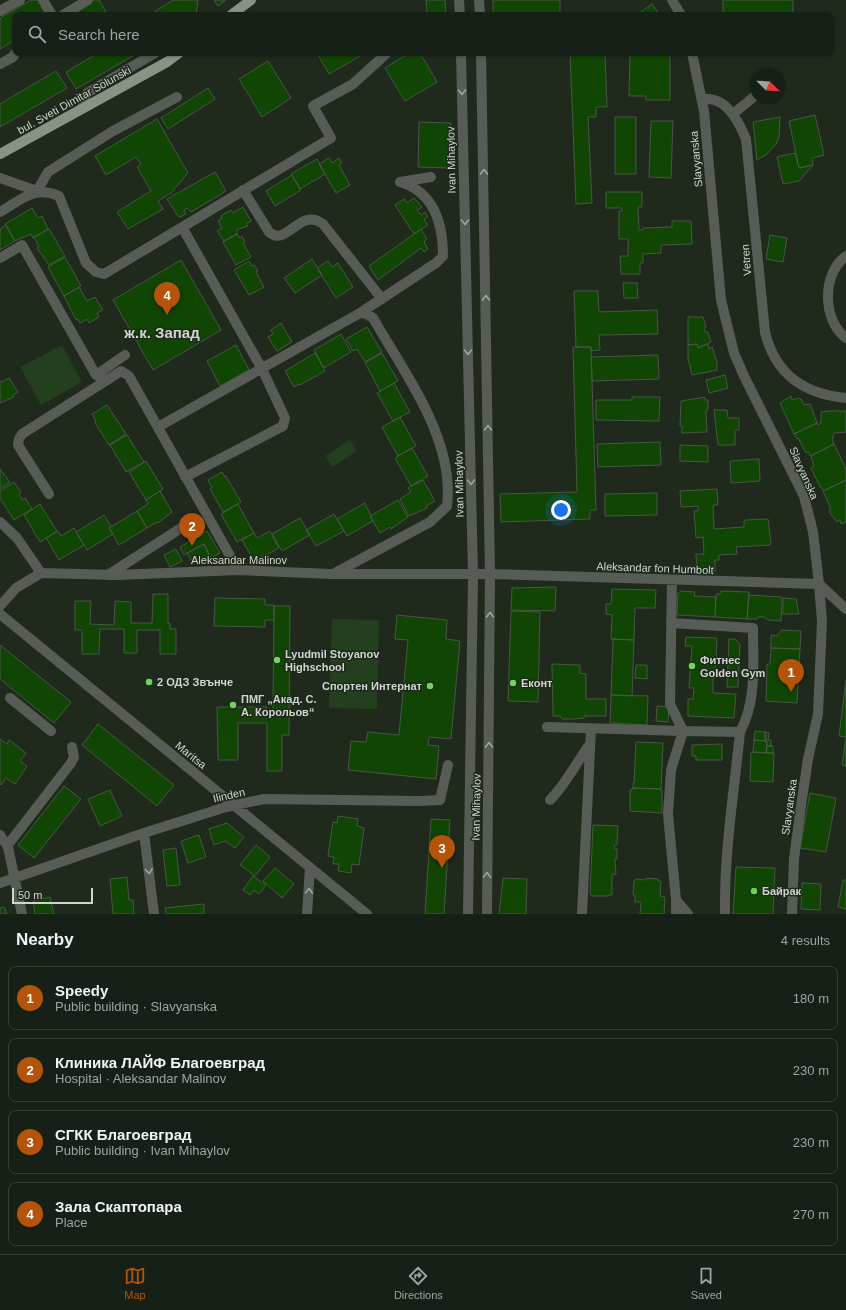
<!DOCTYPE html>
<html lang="en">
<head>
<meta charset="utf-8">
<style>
	:root { --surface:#172016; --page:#20281f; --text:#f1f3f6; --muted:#9ea3a1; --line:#363e35; --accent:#b45309 }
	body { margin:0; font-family:Arial,sans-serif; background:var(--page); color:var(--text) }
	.compass { position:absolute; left:750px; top:68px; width:36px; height:36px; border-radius:50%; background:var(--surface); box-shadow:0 1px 3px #0004; rotate:114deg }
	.scale { position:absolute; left:12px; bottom:10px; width:81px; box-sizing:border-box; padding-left:4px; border:2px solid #cfd6ce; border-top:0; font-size:11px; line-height:14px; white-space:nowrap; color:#cfd6ce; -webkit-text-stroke:3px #1f2a1d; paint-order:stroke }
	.you { position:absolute; left:561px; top:510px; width:14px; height:14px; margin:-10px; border:3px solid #fff; border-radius:50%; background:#1a73e8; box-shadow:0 0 0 6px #1a73e833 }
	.badge { display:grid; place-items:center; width:26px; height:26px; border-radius:50%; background:var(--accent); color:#fff; font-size:13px; font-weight:700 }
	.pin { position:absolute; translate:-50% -33px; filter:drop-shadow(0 1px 2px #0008) }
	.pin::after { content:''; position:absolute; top:21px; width:14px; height:12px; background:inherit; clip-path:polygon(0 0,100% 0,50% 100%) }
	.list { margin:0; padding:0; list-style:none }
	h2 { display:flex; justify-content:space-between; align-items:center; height:52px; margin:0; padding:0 16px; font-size:17px }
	h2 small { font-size:13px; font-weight:400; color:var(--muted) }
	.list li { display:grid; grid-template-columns:26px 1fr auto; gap:12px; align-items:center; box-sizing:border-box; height:64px; margin:0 8px 8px; padding:0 8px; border:1px solid var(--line); border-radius:8px }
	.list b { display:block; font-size:15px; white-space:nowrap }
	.list p { margin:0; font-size:13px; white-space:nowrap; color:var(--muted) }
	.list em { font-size:13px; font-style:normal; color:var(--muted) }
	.icon { flex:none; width:22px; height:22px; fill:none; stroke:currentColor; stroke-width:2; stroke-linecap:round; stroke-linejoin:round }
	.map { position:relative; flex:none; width:846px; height:914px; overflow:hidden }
	.search { position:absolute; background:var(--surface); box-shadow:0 1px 3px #0004; left:12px; right:12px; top:12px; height:44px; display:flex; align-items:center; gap:10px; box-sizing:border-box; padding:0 14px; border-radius:8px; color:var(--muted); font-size:15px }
	.sheet { height:340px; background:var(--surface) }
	nav { display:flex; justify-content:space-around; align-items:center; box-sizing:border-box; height:56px; border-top:1px solid var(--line); background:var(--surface); font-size:11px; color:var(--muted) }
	nav a { display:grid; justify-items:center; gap:2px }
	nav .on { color:var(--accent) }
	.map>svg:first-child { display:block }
	.green { fill:#233f1e }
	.building { fill:#114504; stroke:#495647 }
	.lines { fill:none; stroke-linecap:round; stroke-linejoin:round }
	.minor { stroke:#575d56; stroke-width:10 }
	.major { stroke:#889385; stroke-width:10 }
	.oneway { stroke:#9fa69e }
	.poi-dot { fill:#71d25e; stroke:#1f2a1d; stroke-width:1.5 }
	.labels { text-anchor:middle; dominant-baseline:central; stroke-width:3; stroke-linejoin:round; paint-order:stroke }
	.street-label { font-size:11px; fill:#cfd6ce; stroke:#1f2a1d }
	.poi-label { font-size:11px; font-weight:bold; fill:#cfd6ce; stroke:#1f2a1d; text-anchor:start }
	.district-label { font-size:15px; font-weight:bold; fill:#cfd6ce; stroke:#1f2a1d }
</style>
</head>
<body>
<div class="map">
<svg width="846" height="914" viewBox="0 0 846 914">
	<rect width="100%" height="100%" fill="#1f2a1d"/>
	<path class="green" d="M62 345 82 382 41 405 20 367Z
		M350 440 357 451 332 467 325 456Z
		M332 619 379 620 377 709 329 708Z"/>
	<path class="building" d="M31 0H38L46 15H15V40L0 49V18Z
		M92 0H99L106 12 101 15H67Z
		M173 0H198L196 15H149Z
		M214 0H226L218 6Z
		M426 0H445L446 15H427Z
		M493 0H560V15H493Z
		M723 0H793V15H723Z
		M652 4 660 15H639L638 14Z
		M98 53H138L76 89 66 72Z
		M317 53H361L362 55 329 74Z
		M409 53H420L437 82 405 101 385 68Z
		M570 53H605L607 107H596V117H588L592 203 576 204Z
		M630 53H670V100H646V96H629Z
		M268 61 291 98 262 117 239 79Z
		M56 71 67 88 0 127V104Z
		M208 88 215 99 168 129 161 118Z
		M815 115 824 155 812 158 813 165 799 168 789 121Z
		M615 117H636V174H615Z
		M780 117 779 137 776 144 767 154 757 160 753 122Z
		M157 119 188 173 171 193 158 201 163 209 128 229 117 212 151 191 137 167 141 164 136 157 106 175 95 156Z
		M651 121H673L671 178 649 177Z
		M419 122 451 123 450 168 418 167Z
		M795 153 799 168 813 165 799 181 783 184 777 157Z
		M329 158 332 163 339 158 342 163 339 165 350 185 336 193 319 164Z
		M317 159 325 174 300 189 291 174Z
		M215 172 226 191 191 212 187 208 184 210 186 214 180 217 178 216 167 199Z
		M292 175 301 190 275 206 266 191Z
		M606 192H642V207H638L639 230H643V228L672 227V221H691L692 244 661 245V253L643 254V263H640V274H621L620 256H628V239H619V211H622V208H606Z
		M414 198 422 207 417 210 421 215 425 212 428 217 424 220 428 225 414 234 395 205 404 199 407 203Z
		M243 207 251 221 246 224 248 226 236 230 238 233 224 241 217 231 222 228 218 221 222 218 221 216 231 210 233 213Z
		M32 208 38 218 42 216 48 229 33 238 31 234 15 241 5 224Z
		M6 225 15 241 0 250V229Z
		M49 229 65 256 49 265 37 248 39 247 34 237Z
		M421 229 427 239 424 242 428 249 424 252 421 248 378 280 369 266Z
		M237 234 240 238 242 236 245 242 243 243 251 257 236 265 223 242Z
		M770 235 787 238 783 262 766 259Z
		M65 257 81 286 64 296 48 267Z
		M312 259 322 275 295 293 284 278Z
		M181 260 221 330 153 370 113 300Z
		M249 261 252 266 254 265 258 271 256 272 264 287 249 295 234 270Z
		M328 261 332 267 338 263 353 287 336 298 317 268Z
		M623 283H637L638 298H624Z
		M79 287 87 301 95 297 103 310 97 313 99 317 89 323 87 319 80 323 78 319 76 320 64 296Z
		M574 291H598L599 312 657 310 658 334 599 335 600 350 591 351V347H576Z
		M688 317H703L706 327 704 328 705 332H708L711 342 698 348 697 344 688 345Z
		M281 323 292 342 277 351 268 337 273 334 271 330Z
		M367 327 382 352 365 362 357 349 353 351 346 339Z
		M341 334 351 352 324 368 314 350Z
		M697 344 698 348 708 344 709 349 712 347 717 362V370L692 375 688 358V345Z
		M236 345 249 370 220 386 207 361Z
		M573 347H591L596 510H590V519L501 522 500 494 577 492Z
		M315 353 325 371 300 385 299 384 294 387 285 371Z
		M382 353 398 381 380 391 365 363Z
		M658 355 659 379 592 381 591 357Z
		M725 375 728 388 709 393 706 380Z
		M9 378 18 392 13 395 14 397 0 403V381L2 382Z
		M394 383 410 412 393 421 377 393Z
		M791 396 792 400 798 398 802 400 804 405 810 404 817 423 794 434 780 403Z
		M632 397H660L659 421 596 420V400H632Z
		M705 397V400H708V410H706L707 432 682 433V426H680L681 401Z
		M107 405 126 434 109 445 95 423 96 421 92 414Z
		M714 410H727L728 418H739V430H735V445H718Z
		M830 411H846V432L834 433 832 439 834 444 810 456 809 452 806 453 798 438 797 439 794 434 817 423 818 425 821 423V412Z
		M400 417 416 446 398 456 382 427Z
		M127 435 144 462 126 472 110 445Z
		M660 442 661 465 598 467 597 444Z
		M834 444 846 469V480L824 491 822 488 820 487 811 468 814 466 811 456Z
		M680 445 708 446V462L680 461Z
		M412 448 428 476 411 486 395 458Z
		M759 459 760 481 731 483 730 461Z
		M146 461 163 489 146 500 129 472Z
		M0 469 10 482 0 489Z
		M222 472 225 477 226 476 241 502 223 512 210 489 212 488 208 480Z
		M423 480 435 501 426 506 427 508 409 516 400 499 411 492 408 488Z
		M846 480V522L841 524 840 520 837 522 830 513V507L823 491Z
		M14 482 21 492 19 494 22 500 25 498 32 509 14 520 0 498V491Z
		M717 489 718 505H713L714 529 744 527V521L746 520 768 519 771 543 770 545 736 547 737 554 719 555V560H715V572L697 573 696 554H704L703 537 696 538 694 511H698V506L681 507 680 491Z
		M160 491 172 512 158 523 157 522 147 528 137 511 148 504 146 500Z
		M657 493V515L605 516V494Z
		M398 500 408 517 391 529 390 527 380 533 370 516Z
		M365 503 373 521 347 536 337 519Z
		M40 504 57 531 40 542 24 515Z
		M238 504 254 533 237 542 221 514Z
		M137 511 147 528 119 545 109 528Z
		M334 514 344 531 316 546 306 530Z
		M104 515 111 526 109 528 113 534 87 550 76 532Z
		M300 518 310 535 282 551 272 534Z
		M74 528 84 545 59 560 46 538 58 531 61 536Z
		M207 531 220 553 211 558 204 544 184 555 180 547Z
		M270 531 279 548 254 561 242 540 254 533 257 538Z
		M204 544 209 555 193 564 187 553Z
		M176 549 182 561 170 567 164 555Z
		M556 587 555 611 511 610 512 588Z
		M612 589 656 590 655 608H635L634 640 611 639 612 615 606 614V604H611Z
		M681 591 695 592 694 596 716 597 715 617 677 615 678 593Z
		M721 591 749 592 747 619 715 617 716 594H721Z
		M153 594H168V623H170V629H176V654H160V630H137V653H124V629H100L99 654H82V630H75V601H91L90 624 114 625 115 601 131 602V623H152Z
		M749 595 782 597 781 621 768 620 764 617H758L757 619H747Z
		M215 598 265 599V605H274V620H265V627L214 626Z
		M783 598 796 599 799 614H783Z
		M274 606H290L289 735H282V771H267V723H238V760H218L217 707H267V711H273Z
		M511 611 540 612 538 702 508 701Z
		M397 615 447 620 446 639 460 641 451 739 429 737 428 745 439 746 436 779 348 770 351 741 366 742 368 732 399 735 408 640 395 639Z
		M782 630 801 631 800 649 771 648V635L777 636Z
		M686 637 717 638 715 678H713V693L736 694 734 718 688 716V699H693L694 688H689L692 646H685Z
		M613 639 634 640 632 696 611 695Z
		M729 639H735L740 644 738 687H727Z
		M0 645 71 702 54 723 0 679Z
		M771 648 800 649 797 703 766 701 767 664H770Z
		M552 664 580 665V673L586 674V699H606V716H584V718L575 719H562L560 716H553Z
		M636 665H647V679L635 678Z
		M846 680V766L842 765 846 737 839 736Z
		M611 695 648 696 647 725 610 723Z
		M657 706 669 707 668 722 656 721Z
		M98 724 174 785 157 806 82 745Z
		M755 731 765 732V741L754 740Z
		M765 732 769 733 768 740H771V746H767Z
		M0 739 7 744 9 740 26 753 20 761 27 766 15 784 6 778 1 785 0 784Z
		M754 740 767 741 766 753 753 752Z
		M636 742 663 743 661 789 633 788V783H634Z
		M722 744V760H696V756H692V745Z
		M767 746H773V753H766Z
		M751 752 774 753 773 782 750 781Z
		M64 786 81 799 34 858 18 845Z
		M632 788 661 789 662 791V813L630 811V790H632Z
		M110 790 122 816 100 826 88 799Z
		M810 793 836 798 826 852 800 848Z
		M338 816 358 819 357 826 364 828 359 865 352 864 351 873 338 871 339 864H333L334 857 328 856 333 822 337 823Z
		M431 819 450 820 444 914H425Z
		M227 823 244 837 235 848 225 841 214 845 209 829Z
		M593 825 618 826 617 845H615L614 849H617V859H615L616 874 612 875V895H609V896H592L590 894Z
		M199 835 206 857 188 863 181 841Z
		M256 845 270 857 255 876 240 865Z
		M176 848 180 885 167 886 163 850Z
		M736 867 775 868 773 914H733Z
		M275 868 294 884 282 898 263 881Z
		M253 876 266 885 259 894 254 890 250 895 243 890Z
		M127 877 129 900H133L134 914H113L110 879Z
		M503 878 527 879 526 914H499Z
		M646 878 658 879V881H661L660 896 665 897 664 914H640L641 902H635V895H633L634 881 636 879 646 880Z
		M843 880H846V909L838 907Z
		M802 883 821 884 820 910 801 909Z
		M50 897 54 914H35L33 901Z
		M204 904V914H166L165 908Z
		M4 907 7 914H0V908Z"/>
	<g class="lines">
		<path class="minor" d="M43 0 52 15
			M459 0 460 15
			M479 0 480 15
			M672 0 681 15
			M0 11 20 0
			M63 15 88 0
			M461 53 473 575 468 914
			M481 53 490 574 487 914
			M692 53 704 111 721 300 734 353 744 376 804 496 813 532 819 584 822 621 818 714 808 759 801 806 794 859 792 914
			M0 64 13 57 15 53
			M701 98C706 99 713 99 717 101 731 106 741 127 746 139L765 332C775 374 803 394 846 398
			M82 108 87 93 155 53
			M733 114 756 95
			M0 178 37 191 48 172 113 131 177 97
			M400 182 431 177
			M243 190 269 232C287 248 300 206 323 224L382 299
			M0 212C21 200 34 185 59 196L86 263 96 272 104 274 331 138 313 106 353 84 387 53
			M182 227 262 369 285 418 283 426 185 477
			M846 256C822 273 822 320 846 338
			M0 258 22 245 96 375 107 380 121 371 129 376 238 570
			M360 313 436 263 443 256C443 224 434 192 400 182
			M96 375 125 355
			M158 427 360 313 367 314 373 318C405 374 455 439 447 506L430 522 333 574
			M49 494 18 445 19 439 22 434 107 380
			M0 522 17 538 41 573
			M108 575 192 521
			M819 584 846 609
			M0 606 16 588 41 573 118 575 238 570 331 574H490L819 584
			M0 614 367 914
			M671 623 753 628C753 663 757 701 740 732L683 731 670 704 672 580
			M10 698 51 731
			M547 727 683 731 671 770 668 814 676 900V913
			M550 800C566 784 576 763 590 744
			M144 833 154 914
			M0 835 8 847 22 914
			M7 846 71 763 74 757 72 747
			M0 883 144 833 226 807 264 799 419 801 440 800 448 765
			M676 900 688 914
			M307 914 310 867
			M582 914 591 729
			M725 914C724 853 734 793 740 732"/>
		<path class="major" d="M231 15 251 0
			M0 154 167 62 179 53"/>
	</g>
	<defs><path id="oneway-chevron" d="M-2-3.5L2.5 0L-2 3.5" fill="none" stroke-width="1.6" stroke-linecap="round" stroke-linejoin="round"/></defs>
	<g class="oneway">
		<use href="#oneway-chevron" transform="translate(462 92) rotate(89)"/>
		<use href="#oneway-chevron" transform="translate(484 172) rotate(-91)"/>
		<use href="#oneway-chevron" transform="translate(465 222) rotate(89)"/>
		<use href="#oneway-chevron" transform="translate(486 298) rotate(-91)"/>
		<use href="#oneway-chevron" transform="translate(468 352) rotate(89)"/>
		<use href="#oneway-chevron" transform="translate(488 428) rotate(-91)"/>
		<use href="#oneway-chevron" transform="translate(471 482) rotate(89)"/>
		<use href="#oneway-chevron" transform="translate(490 615) rotate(-90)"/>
		<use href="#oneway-chevron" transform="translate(489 745) rotate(-90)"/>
		<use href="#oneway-chevron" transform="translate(149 871) rotate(83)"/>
		<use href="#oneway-chevron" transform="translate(487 875) rotate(-89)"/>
		<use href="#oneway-chevron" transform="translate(309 891) rotate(-87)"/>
	</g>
	<g class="poi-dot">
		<circle cx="277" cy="660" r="4"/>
		<circle cx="692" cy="666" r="4"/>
		<circle cx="149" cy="682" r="4"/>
		<circle cx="513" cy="683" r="4"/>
		<circle cx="430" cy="686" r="4"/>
		<circle cx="233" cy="705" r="4"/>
		<circle cx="754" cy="891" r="4"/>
	</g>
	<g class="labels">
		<g class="street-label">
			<text transform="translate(74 100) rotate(-29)">bul. Sveti Dimitar Solunski</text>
			<text transform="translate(696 159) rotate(-95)">Slavyanska</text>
			<text transform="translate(451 160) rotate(-91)">Ivan Mihaylov</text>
			<text transform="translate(746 260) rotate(-95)">Vetren</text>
			<text transform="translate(804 473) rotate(66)">Slavyanska</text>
			<text transform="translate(459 484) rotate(-91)">Ivan Mihaylov</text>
			<text x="239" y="560">Aleksandar Malinov</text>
			<text transform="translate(655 568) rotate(2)">Aleksandar fon Humbolt</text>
			<text transform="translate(191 755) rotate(39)">Maritsa</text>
			<text transform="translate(229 795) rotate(-13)">Ilinden</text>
			<text transform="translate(476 807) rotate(-89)">Ivan Mihaylov</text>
			<text transform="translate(789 807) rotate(-82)">Slavyanska</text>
		</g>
		<g class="poi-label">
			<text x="285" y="654">Lyudmil Stoyanov<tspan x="285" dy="13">Highschool</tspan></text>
			<text x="700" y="660">Фитнес<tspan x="700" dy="13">Golden Gym</tspan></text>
			<text x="157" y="682">2 ОДЗ Звънче</text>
			<text x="521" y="683">Еконт</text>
			<text x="422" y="686" text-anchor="end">Спортен Интернат</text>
			<text x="241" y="699">ПМГ „Акад. С.<tspan x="241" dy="13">А. Корольов“</tspan></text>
			<text x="762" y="891">Байрак</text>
		</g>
		<g class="district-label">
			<text x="162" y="332">ж.к. Запад</text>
		</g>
	</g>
</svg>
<svg class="compass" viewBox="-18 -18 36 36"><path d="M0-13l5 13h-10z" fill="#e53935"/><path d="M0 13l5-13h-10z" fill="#9ea3a1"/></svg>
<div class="scale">50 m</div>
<div class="you"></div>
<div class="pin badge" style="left:791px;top:692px">1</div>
<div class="pin badge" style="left:192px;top:546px">2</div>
<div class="pin badge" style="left:442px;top:868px">3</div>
<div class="pin badge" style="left:167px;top:315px">4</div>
<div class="search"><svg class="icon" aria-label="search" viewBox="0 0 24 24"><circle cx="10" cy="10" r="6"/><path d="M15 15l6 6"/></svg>Search here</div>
</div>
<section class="sheet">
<h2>Nearby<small>4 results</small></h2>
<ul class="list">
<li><span class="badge">1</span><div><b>Speedy</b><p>Public building · Slavyanska</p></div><em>180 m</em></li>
<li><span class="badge">2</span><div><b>Клиника ЛАЙФ Благоевград</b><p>Hospital · Aleksandar Malinov</p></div><em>230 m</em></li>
<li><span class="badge">3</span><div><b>СГКК Благоевград</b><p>Public building · Ivan Mihaylov</p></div><em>230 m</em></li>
<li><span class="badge">4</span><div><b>Зала Скаптопара</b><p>Place</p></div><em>270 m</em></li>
</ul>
</section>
<nav>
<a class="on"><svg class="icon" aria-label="map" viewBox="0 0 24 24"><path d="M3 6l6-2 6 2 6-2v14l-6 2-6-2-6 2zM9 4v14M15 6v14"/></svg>Map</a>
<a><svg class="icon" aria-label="directions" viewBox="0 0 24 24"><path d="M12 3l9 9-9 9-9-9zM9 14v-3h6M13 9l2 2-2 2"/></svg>Directions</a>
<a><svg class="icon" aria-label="saved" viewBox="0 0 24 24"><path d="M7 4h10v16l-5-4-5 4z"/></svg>Saved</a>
</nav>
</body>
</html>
